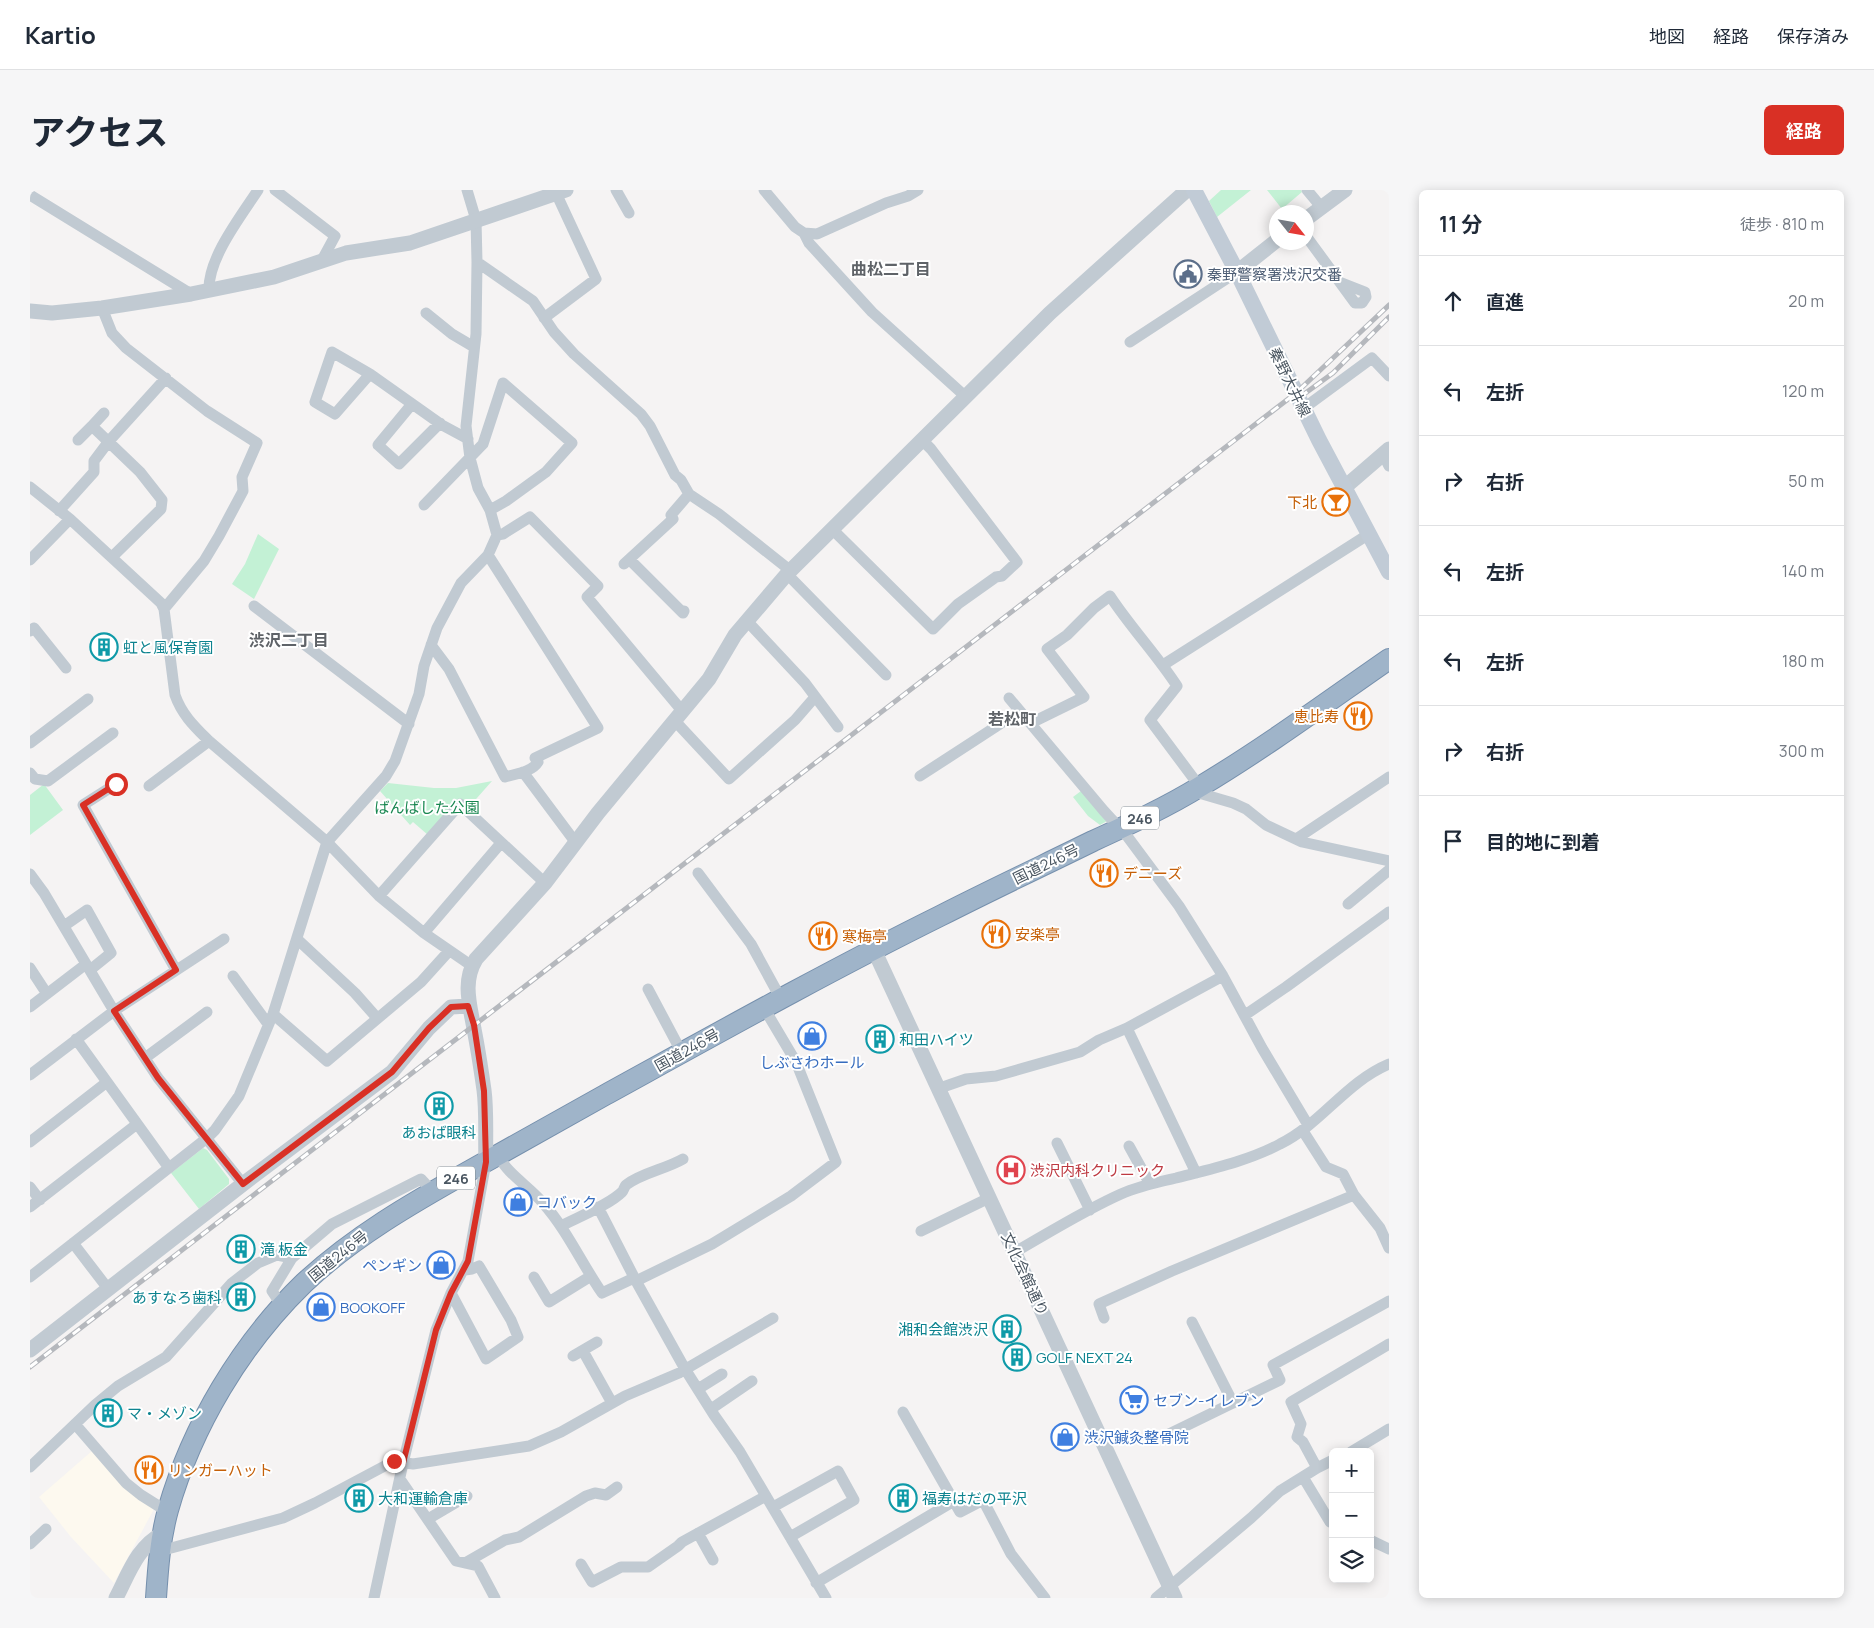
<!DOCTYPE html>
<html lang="ja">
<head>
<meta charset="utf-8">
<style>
	:root { --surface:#fff; --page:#f6f6f7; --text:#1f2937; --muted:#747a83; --line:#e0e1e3; --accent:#d93025 }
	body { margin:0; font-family:Manrope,"Noto Sans JP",sans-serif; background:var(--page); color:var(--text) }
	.controls { position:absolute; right:15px; bottom:15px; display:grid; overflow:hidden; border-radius:8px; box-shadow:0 2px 12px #0003 }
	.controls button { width:45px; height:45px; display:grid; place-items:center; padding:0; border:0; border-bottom:1px solid var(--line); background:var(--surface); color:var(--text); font:25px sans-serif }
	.compass { position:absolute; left:1239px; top:15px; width:45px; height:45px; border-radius:50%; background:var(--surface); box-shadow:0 2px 12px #0003; rotate:121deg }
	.stop { position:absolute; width:15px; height:15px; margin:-11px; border:4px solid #d93025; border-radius:50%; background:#fff }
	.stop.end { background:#d93025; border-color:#fff; box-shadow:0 1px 5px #0008 }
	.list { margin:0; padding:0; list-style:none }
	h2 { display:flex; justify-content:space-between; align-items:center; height:65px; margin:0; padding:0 20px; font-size:21px }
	h2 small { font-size:16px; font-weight:400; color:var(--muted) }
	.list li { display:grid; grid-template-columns:32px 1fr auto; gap:15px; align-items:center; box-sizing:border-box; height:90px; padding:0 20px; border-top:1px solid var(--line) }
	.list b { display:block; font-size:19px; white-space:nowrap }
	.list em { font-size:16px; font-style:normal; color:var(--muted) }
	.icon { flex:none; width:28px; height:28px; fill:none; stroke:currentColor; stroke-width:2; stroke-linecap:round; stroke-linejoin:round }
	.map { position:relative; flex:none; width:1359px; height:1408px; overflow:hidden; border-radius:8px }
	header { display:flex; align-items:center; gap:30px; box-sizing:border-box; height:70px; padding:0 25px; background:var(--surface); border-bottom:1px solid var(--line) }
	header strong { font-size:24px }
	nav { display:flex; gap:28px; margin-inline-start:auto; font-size:18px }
	.intro { display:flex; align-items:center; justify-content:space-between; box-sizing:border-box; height:120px; padding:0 30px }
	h1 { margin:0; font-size:35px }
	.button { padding:12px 22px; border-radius:8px; background:var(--accent); color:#fff; font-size:18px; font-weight:700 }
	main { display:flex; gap:30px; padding:0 30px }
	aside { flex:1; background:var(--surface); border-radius:8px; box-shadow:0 2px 12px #0003 }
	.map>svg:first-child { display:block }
	.commercial { fill:#fdf9ef }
	.green { fill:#c3f1d5 }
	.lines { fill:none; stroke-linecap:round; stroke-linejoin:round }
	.trunk-casing { stroke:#7690ad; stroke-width:22 }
	.minor { stroke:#c1cad2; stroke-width:11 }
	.tertiary { stroke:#c1cad2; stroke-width:15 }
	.secondary { stroke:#c1cbd6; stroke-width:16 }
	.trunk { stroke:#9fb4c9; stroke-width:20 }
	.rail-casing { stroke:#b5b8bd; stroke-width:5 }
	.rail { stroke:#fff; stroke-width:3; stroke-dasharray:9; stroke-linecap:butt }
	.route { stroke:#d93025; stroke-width:6 }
	.labels { text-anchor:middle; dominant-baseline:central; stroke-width:4; stroke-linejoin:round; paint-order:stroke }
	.shield { fill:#fff; stroke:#808990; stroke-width:1 }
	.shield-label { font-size:14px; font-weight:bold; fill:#4a5661 }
	.service-label { font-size:15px; fill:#4e5e75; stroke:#fff; text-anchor:start }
	.street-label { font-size:15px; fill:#4a5661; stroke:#fff }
	.food-label { font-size:15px; fill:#c56008; stroke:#fff; text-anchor:start }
	.culture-label { font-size:15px; fill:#0d838f; stroke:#fff; text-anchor:start }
	.park-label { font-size:15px; fill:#17864f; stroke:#fff }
	.shop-label { font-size:15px; fill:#366cbe; stroke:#fff; text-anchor:start }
	.health-label { font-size:15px; fill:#be3a42; stroke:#fff; text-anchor:start }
	.neighbourhood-label { font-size:16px; font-weight:bold; fill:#5f6368; stroke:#fff }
</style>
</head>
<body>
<header>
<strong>Kartio</strong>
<nav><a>地図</a><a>経路</a><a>保存済み</a></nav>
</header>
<div class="intro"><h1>アクセス</h1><a class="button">経路</a></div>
<main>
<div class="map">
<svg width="1359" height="1408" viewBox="0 0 1359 1408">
	<rect width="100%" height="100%" fill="#f5f3f3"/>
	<path class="commercial" d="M63 1260 124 1319 84 1393 41 1347 9 1307Z"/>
	<path class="green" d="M1191 0H1221L1187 27 1179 11Z
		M1237 0H1271L1272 2 1252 19Z
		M228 344 249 359 224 409 202 394 215 374Z
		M462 591 439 617 430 609 398 645 383 632 380 635 350 601 358 593 404 598H426Z
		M14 594 33 620 0 645V605Z
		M1051 601 1077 631 1070 635 1058 626 1043 607Z
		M173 958 177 960 199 989V994L169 1019 141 983Z"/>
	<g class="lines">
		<g class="trunk-casing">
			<path id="trunk" d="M126 1408C128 1378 130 1349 138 1320 162 1236 211 1154 274 1093 323 1047 382 1013 441 980 486 955 531 930 575 905 686 844 797 782 910 726 961 700 1012 676 1063 651 1100 634 1137 617 1171 596 1236 557 1297 512 1359 469"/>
		</g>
		<path class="minor" d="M245 0 305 46 291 72
			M586 0 599 23
			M734 0 765 37 774 43 779 53 842 122 936 207
			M1277 0 1292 18
			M0 5 161 104
			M774 43 787 44 856 13 878 6 888 0
			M1276 46 1325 113H1332L1336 107 1335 102 1312 93
			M447 72 503 111 524 142 544 164 611 224 620 236 645 285 651 290 659 304 689 324 761 381
			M179 100C178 68 211 26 228 0
			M72 118 82 143 96 158 177 221 227 253 212 287 213 301 189 346 174 371 134 419
			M396 123 422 144 444 157
			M514 128 566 89 526 3
			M1100 152 1207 82
			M302 162 340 184 305 224 285 212Z
			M340 184 412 235 438 249
			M382 214 348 255 369 274 410 233
			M1274 218 1342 168 1359 186
			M62 236 74 223
			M48 250 62 236 110 282 132 310 131 319 82 367
			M1353 264 1359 276
			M0 297 40 329 131 413 134 419 145 505C152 525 165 537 179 551L297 652 349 706 394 743 442 776
			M394 315 453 254 473 193 542 253 516 282 476 311 460 320
			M29 321 64 282V271L79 251 136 188
			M802 339 903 439 928 414 966 387 972 386 987 372 901 259 893 251
			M467 345 473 344 500 327 568 396 557 407 653 522
			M0 370 40 329
			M600 370 653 423 654 421
			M594 374 643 329 641 325 659 304
			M757 384 856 485
			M224 416 379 534
			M717 431 775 493 808 537
			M0 441 4 438 36 478
			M401 455 419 479 475 587C485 584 502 582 508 572L505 568 568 538 458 365
			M1133 475 1339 344
			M979 508 1074 621 1097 646 1149 716 1193 786 1232 858 1278 935
			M645 531 699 589 765 530 785 507
			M1001 533 1054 507 1017 459 1037 445 1064 418 1080 406C1101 438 1127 465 1147 496L1120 530 1170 597
			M0 553 58 509
			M493 582 546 653
			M0 583 5 589 18 591 83 543
			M890 586 990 521
			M86 594 53 615 146 780
			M119 596 179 551
			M1162 601 1203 613 1216 619 1236 635 1272 652 1359 671
			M1266 649 1359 587
			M668 683 721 754 751 809
			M0 684 14 703 84 821 128 888 213 994
			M349 706 430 614 515 693
			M1318 714 1359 680
			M34 736 57 720 81 763 60 780
			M394 743 471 653
			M267 749 325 803 347 828
			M0 778 17 804
			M203 786 238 834
			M618 799 652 863
			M0 817 56 774
			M243 824 297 871 391 792 419 761
			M1215 825 1256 797 1359 722
			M1097 838 1166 983
			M46 849 139 978
			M115 868 177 822
			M0 885 84 821 194 749
			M910 898 936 889 966 886 1050 862 1069 850 1097 838 1193 786
			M1273 941 1296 977 1313 984 1324 1005 1350 1038 1359 1058
			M0 952 77 892
			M1027 953 1060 1020
			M1099 956 1120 994
			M468 965C478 985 499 996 513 1013 537 1040 552 1074 572 1103L604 1088
			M0 997 10 1010
			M0 1017 107 934
			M568 1017 606 1091 655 1179 684 1225 710 1262 796 1408
			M531 1036C548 1027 579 1015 592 1002 594 1000 594 997 596 995 611 983 636 979 653 969
			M891 1041 959 1008
			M43 1053 79 1100
			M985 1062C1020 1042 1055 1020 1091 1004 1108 996 1128 992 1146 988 1181 979 1218 971 1250 954 1291 934 1316 892 1359 874
			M262 1068 302 1034 391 989 403 1002
			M0 1087 177 948 185 940 209 906 243 824 297 652 356 586 365 571 389 504 394 476 407 438 431 393 458 365 467 345 460 320 448 298 440 268 436 236 446 144 447 72 446 30 437 0
			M504 1087 519 1112 561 1086
			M606 1091 682 1054 761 1006 806 972 766 872 734 818
			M421 1103 456 1169 488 1147 481 1130 449 1076 442 1079 435 1080
			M1074 1128 1069 1114 1142 1081 1324 1005
			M1162 1132 1203 1213
			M553 1161 582 1213
			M543 1166 567 1152
			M668 1199 692 1184
			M681 1219 722 1191
			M873 1222 930 1322 953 1310 981 1364 1015 1408
			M45 1234 96 1293 111 1305 138 1322
			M1135 1246 1250 1190 1243 1175 1359 1111
			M1321 1262 1359 1239
			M0 1277 65 1215 88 1196 136 1167 202 1093 228 1073 247 1065 262 1068 242 1101 252 1116
			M1287 1278 1273 1252 1267 1247 1271 1234 1261 1212 1359 1154
			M1273 1287 1300 1332 1303 1333
			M370 1289 426 1371 448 1376 465 1408
			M743 1317 808 1281 824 1310 760 1347
			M398 1329 437 1306
			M668 1343 683 1370
			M1340 1350 1359 1359
			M0 1354 16 1339
			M130 1361 253 1328 285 1313 364 1271 383 1274 499 1256 531 1242 595 1206 649 1183 743 1128
			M435 1373 475 1350 489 1347 556 1306 565 1303 576 1305 587 1297
			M551 1374 562 1392 591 1377H618L648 1356 652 1352 736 1306
			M786 1393 924 1311
			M344 1408 373 1273 406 1140 421 1103 438 1071 456 972
			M1126 1408 1221 1328 1250 1301 1287 1278 1303 1270"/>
		<path class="tertiary" d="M1276 29 1315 0
			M1207 82 1246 51
			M0 121 22 123 72 118 161 104 244 87 316 63 380 53 536 0
			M1315 297 1359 259
			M844 760 1145 1408
			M456 972C455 948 457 923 454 900 451 879 448 859 444 839 440 815 432 792 446 769L515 693 568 623 679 489 705 445 757 384 1020 123 1157 0
			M0 1160 213 994 362 882 399 838 421 817 438 816
			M86 1408C99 1383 107 1357 133 1343"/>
		<path class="secondary" d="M1164 0 1207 82 1289 250 1359 382"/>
		<use href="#trunk" class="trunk"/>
		<g class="rail-casing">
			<path id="rail" d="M1270 207 1303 183 1359 127
				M0 1177 1266 203 1359 115"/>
		</g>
		<use href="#rail" class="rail"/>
	</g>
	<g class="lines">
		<path class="route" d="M86 594 53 615 146 780 84 821 128 888 213 994 362 882 399 838 421 817 438 816 444 835 454 901 456 972 438 1071 421 1103 406 1140 373 1273 364 1271"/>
	</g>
	<defs>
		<g id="civic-ring" transform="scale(1.4375)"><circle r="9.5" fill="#fff" stroke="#5c6f8a" stroke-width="1.5"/><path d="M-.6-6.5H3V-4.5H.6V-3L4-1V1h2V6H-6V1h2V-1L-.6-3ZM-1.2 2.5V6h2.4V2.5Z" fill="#5c6f8a"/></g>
		<g id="bar-ring" transform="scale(1.4375)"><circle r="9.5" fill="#fff" stroke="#e8710a" stroke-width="1.5"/><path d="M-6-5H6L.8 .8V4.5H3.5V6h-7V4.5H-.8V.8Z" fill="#e8710a"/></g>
		<g id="building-ring" transform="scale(1.4375)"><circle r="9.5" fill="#fff" stroke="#0f9aa8" stroke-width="1.5"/><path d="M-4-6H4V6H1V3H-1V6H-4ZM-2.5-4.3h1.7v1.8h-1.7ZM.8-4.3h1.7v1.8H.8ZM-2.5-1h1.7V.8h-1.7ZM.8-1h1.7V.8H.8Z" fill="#0f9aa8"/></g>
		<g id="restaurant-ring" transform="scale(1.4375)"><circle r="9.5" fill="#fff" stroke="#e8710a" stroke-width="1.5"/><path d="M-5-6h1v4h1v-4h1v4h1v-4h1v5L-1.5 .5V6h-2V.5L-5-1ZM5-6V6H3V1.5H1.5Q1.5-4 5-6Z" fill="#e8710a"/></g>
		<g id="shop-ring" transform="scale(1.4375)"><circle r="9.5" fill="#fff" stroke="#3f7fe0" stroke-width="1.5"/><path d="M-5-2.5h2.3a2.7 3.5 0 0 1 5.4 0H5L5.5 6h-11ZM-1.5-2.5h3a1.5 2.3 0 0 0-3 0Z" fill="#3f7fe0"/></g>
		<g id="hospital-ring" transform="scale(1.4375)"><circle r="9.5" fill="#fff" stroke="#e0444e" stroke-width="1.5"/><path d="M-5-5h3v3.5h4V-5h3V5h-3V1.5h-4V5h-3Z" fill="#e0444e"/></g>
		<g id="supermarket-ring" transform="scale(1.4375)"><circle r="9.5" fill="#fff" stroke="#3f7fe0" stroke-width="1.5"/><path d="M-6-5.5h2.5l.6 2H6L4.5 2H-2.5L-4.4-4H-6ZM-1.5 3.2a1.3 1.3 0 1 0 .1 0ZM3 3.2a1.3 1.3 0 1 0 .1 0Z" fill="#3f7fe0"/></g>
	</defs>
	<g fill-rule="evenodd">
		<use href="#civic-ring" x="1158" y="84"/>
		<use href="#bar-ring" x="1306" y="312"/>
		<use href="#building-ring" x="74" y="457"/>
		<use href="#restaurant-ring" x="1328" y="526"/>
		<use href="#restaurant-ring" x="1074" y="683"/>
		<use href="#restaurant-ring" x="966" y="744"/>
		<use href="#restaurant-ring" x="793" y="746"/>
		<use href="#shop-ring" x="782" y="846"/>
		<use href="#building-ring" x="850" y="849"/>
		<use href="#building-ring" x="409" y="916"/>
		<use href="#hospital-ring" x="981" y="980"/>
		<use href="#shop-ring" x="488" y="1012"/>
		<use href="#building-ring" x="211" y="1059"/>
		<use href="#shop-ring" x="411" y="1075"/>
		<use href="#building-ring" x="211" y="1107"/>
		<use href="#shop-ring" x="291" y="1117"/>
		<use href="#building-ring" x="977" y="1139"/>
		<use href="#building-ring" x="987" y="1167"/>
		<use href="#supermarket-ring" x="1104" y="1210"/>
		<use href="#building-ring" x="78" y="1223"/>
		<use href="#shop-ring" x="1035" y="1247"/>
		<use href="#restaurant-ring" x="119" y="1280"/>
		<use href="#building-ring" x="329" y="1308"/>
		<use href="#building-ring" x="873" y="1308"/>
	</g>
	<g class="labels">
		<g class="shield">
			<rect x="1091" y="616.5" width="38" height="23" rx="4"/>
			<rect x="407" y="976.5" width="38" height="23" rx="4"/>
		</g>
		<g class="shield-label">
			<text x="1110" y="628">246</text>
			<text x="426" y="988">246</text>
		</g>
		<g class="service-label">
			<text x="1177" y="84">秦野警察署渋沢交番</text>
		</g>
		<g class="street-label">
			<text transform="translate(1260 192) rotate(64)">秦野大井線</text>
			<text transform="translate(1016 674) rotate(-26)">国道246号</text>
			<text transform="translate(657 860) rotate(-29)">国道246号</text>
			<text transform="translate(308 1066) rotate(-39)">国道246号</text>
			<text transform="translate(995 1084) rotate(65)">文化会館通り</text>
		</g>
		<g class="food-label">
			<text x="1287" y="312" text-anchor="end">下北</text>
			<text x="1309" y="526" text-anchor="end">恵比寿</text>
			<text x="1093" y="683">デニーズ</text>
			<text x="985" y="744">安楽亭</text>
			<text x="812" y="746">寒梅亭</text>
			<text x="138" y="1280">リンガーハット</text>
		</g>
		<g class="culture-label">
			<text x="93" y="457">虹と風保育園</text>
			<text x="869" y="849">和田ハイツ</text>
			<text x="409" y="942" text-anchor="middle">あおば眼科</text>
			<text x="230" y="1059">滝 板金</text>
			<text x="192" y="1107" text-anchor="end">あすなろ歯科</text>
			<text x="958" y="1139" text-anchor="end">湘和会館渋沢</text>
			<text x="1006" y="1167">GOLF NEXT 24</text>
			<text x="97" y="1223">マ・メゾン</text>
			<text x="348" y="1308">大和運輸倉庫</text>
			<text x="892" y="1308">福寿はだの平沢</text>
		</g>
		<g class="park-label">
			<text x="397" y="617">ばんばした公園</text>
		</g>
		<g class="shop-label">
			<text x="782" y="872" text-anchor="middle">しぶさわホール</text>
			<text x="507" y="1012">コバック</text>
			<text x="392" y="1075" text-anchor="end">ペンギン</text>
			<text x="310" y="1117">BOOKOFF</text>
			<text x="1123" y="1210">セブン-イレブン</text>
			<text x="1054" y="1247">渋沢鍼灸整骨院</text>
		</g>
		<g class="health-label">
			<text x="1000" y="980">渋沢内科クリニック</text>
		</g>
		<g class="neighbourhood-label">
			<text x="861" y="79">曲松二丁目</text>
			<text x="259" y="450">渋沢二丁目</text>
			<text x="982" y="529">若松町</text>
		</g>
	</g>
</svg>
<div class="controls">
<button>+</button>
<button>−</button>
<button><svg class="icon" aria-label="layers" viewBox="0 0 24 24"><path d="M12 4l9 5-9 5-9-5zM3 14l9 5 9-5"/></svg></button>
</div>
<svg class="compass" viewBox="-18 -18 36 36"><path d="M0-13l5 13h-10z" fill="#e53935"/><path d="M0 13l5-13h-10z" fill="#747a83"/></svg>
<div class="stop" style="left:86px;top:594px"></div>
<div class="stop end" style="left:364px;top:1271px"></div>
</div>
<aside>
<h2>11 分<small>徒歩 · 810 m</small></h2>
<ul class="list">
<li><svg class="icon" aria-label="ahead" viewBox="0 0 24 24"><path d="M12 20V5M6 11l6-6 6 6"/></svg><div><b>直進</b></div><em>20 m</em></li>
<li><svg class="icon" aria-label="left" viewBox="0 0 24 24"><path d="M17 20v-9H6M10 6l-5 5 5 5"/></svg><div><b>左折</b></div><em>120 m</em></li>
<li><svg class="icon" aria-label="right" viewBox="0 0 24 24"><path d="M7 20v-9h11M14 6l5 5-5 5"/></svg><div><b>右折</b></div><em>50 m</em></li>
<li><svg class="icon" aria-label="left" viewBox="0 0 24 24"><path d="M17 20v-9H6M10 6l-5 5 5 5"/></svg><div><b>左折</b></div><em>140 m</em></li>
<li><svg class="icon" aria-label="left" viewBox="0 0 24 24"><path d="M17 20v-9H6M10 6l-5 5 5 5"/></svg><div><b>左折</b></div><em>180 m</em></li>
<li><svg class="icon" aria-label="right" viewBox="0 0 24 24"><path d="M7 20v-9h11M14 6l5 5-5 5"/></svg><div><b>右折</b></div><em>300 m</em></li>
<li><svg class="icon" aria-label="arrive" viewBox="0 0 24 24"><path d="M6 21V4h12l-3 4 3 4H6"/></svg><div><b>目的地に到着</b></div></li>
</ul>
</aside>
</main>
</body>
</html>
